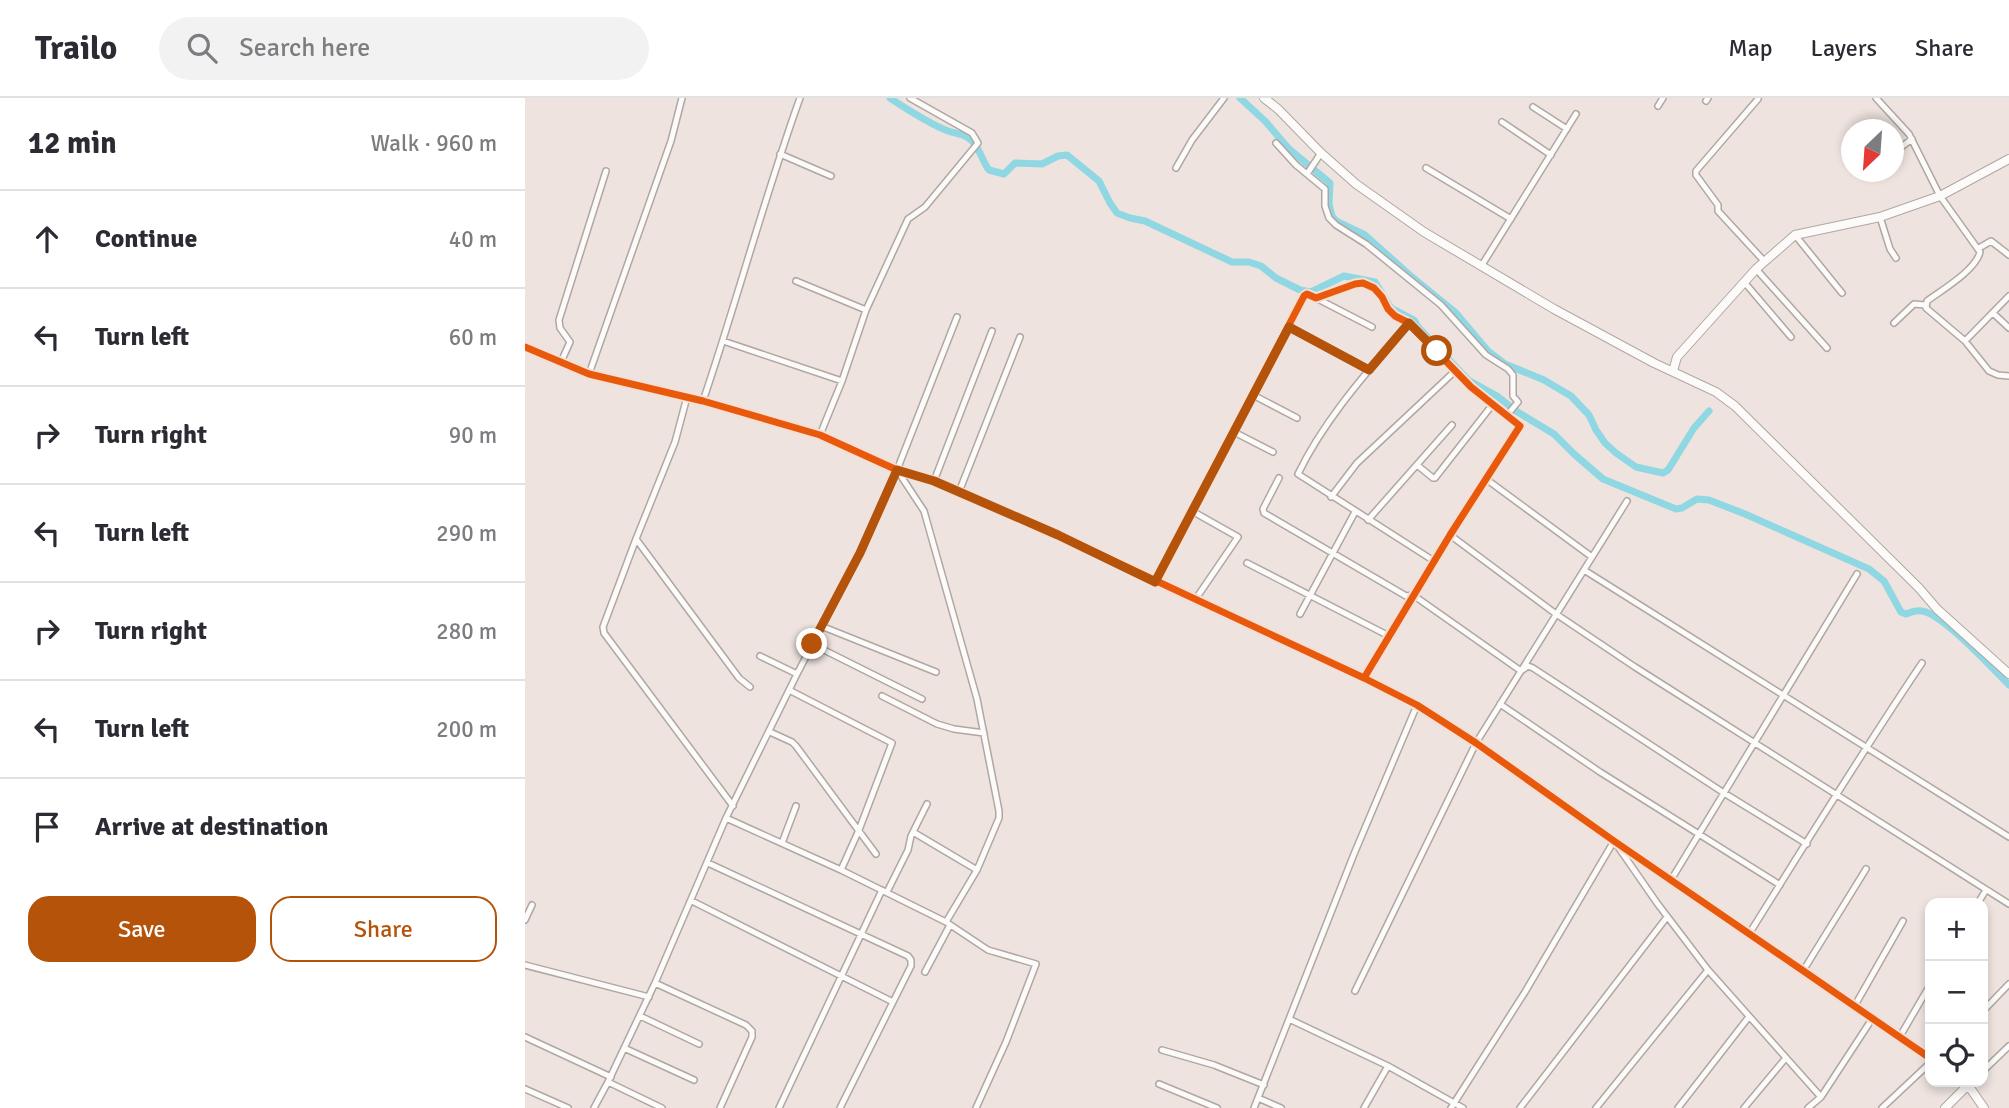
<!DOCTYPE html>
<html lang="en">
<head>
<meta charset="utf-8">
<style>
	:root { --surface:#fff; --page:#f2f2f3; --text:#2b2b33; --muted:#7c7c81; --line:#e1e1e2; --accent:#b45309 }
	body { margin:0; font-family:Signika,sans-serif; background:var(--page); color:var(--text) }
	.controls { position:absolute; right:21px; bottom:21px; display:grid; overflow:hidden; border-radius:14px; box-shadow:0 4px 10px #0003 }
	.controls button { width:63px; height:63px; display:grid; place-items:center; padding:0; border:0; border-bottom:2px solid var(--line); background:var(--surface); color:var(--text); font:35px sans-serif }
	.compass { position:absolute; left:1316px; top:21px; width:63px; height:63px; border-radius:50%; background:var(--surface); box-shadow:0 4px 10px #0003; rotate:205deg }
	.stop { position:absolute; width:21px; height:21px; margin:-16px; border:5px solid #b45309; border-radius:50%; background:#fff }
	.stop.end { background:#b45309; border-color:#fff; box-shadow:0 2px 7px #0008 }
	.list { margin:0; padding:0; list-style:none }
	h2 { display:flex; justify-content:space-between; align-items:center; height:91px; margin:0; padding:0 28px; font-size:30px }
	h2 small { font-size:23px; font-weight:400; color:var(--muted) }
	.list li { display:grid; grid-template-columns:46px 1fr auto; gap:21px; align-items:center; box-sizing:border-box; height:98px; padding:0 28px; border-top:2px solid var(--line) }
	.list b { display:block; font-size:26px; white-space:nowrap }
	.list em { font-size:23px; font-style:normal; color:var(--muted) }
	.actions { display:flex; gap:14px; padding:21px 28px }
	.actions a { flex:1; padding:16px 0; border:2px solid var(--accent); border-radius:21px; text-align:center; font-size:24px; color:var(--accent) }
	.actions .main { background:var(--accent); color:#fff }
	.icon { flex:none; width:38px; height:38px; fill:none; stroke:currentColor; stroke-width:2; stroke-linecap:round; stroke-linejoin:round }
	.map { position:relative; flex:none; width:1484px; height:1010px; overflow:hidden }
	header { display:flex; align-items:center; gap:42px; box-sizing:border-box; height:98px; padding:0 35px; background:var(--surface); border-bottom:2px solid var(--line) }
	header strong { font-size:33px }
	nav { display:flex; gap:38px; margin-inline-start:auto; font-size:24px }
	.search { width:490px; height:63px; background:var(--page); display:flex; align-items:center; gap:18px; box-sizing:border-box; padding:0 24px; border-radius:38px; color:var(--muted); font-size:26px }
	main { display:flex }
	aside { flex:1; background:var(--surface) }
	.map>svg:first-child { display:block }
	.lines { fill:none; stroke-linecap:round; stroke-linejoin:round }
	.canal { stroke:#8fd7e2; stroke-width:7 }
	.street-casing { stroke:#afa7a3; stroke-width:8 }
	.secondary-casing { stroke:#afa7a3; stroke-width:10 }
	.street { stroke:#fcfbfa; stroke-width:5 }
	.secondary { stroke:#fcfbfa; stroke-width:8 }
	.cycleway-casing { stroke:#f5e0d7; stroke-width:11 }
	.cycleway { stroke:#e8590c; stroke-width:7 }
	.route { stroke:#b45309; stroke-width:9 }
</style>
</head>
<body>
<header>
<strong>Trailo</strong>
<div class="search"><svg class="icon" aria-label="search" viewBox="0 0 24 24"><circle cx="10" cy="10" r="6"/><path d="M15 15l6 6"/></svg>Search here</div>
<nav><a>Map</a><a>Layers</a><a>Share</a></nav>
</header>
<main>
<aside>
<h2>12 min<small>Walk · 960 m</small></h2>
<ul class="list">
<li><svg class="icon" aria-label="ahead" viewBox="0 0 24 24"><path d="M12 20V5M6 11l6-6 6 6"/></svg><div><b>Continue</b></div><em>40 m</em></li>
<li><svg class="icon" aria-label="left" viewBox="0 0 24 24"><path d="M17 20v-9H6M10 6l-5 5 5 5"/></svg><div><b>Turn left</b></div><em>60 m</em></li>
<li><svg class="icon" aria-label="right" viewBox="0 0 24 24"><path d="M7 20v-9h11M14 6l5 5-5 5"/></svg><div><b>Turn right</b></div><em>90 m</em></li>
<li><svg class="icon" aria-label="left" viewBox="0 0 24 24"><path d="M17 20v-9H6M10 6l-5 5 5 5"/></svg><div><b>Turn left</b></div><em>290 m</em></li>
<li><svg class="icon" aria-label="right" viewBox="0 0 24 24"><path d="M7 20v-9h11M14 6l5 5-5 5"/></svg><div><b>Turn right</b></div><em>280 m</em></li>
<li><svg class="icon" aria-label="left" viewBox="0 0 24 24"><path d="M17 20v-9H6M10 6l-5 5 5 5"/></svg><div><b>Turn left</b></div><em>200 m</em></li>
<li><svg class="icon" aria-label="arrive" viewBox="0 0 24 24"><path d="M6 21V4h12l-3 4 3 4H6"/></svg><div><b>Arrive at destination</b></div></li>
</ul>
<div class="actions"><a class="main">Save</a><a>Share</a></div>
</aside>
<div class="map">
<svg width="1484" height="1010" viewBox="0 0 1484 1010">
	<rect width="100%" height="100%" fill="#eee3de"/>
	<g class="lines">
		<path class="canal" d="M365 0C383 12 403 25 423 33 432 36 441 36 448 44 454 50 458 64 464 72L479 76 490 65 517 66 533 58 542 57 574 83 585 105 592 115 605 120 620 123 707 164H724L736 168 751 180 775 192 786 194 819 178 850 184 866 210 889 222 893 229 943 282 972 298 991 313 1029 336 1049 356 1078 381 1151 411 1157 410 1172 401 1184 402 1220 416 1344 471 1359 483 1376 514 1381 516C1386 514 1391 512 1397 513 1418 516 1468 571 1484 587
			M715 0 740 23 764 51 805 85 804 106 807 118 811 123 840 137 887 179 931 215 963 253 980 266 1019 282 1046 298 1064 317 1071 332 1080 345 1091 355 1111 369 1138 375 1143 372 1169 330 1184 313"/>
		<g class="street-casing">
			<path id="street" d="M1351 0 1384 36 1415 98 1455 154C1451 172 1417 192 1402 203L1401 210 1440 243 1464 273 1473 277 1484 278
				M1233 1 1171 73V77L1193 107V113L1239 163
				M1181 3 1183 0
				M1133 8 1138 0
				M1008 9 1042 31
				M977 24 1026 57
				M751 45 771 67 800 91V108L804 120 811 127 841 146 916 207 961 257 983 271 988 277V298L993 304 983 316
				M1368 55 1387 41
				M255 56 306 78
				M651 70 667 42 699 0
				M901 70 986 121
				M782 76 796 55
				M1355 119 1365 151 1371 160
				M1270 137 1317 195
				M1454 150 1466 143 1484 157
				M957 167 1051 16
				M1231 171 1302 250
				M271 183 341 212
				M1220 185 1266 239
				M791 200 847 229
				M1468 215 1484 230
				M884 225C844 272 800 320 773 376L909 463
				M1369 225 1389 206 1400 207
				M764 229 844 272
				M198 243 317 283
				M1440 243 1484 198
				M36 264 45 244 35 230 34 222 81 73
				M64 276 146 43 157 0
				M728 297 772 320
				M162 299 150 344 111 441 78 529 79 535 208 708
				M178 303C212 203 239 100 275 0
				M709 334 748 354
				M295 337 317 283 341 212 383 121 400 109 453 45 447 35 385 0
				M892 367 908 380H910L968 306
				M372 372 399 413 452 601 474 713V720L452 772 421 824
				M754 380 738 411 739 415 881 498 888 497 996 573 1003 568 1008 570 1199 695 1282 746
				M961 381 1067 459
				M409 383 467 233
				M434 394 495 239
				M806 399 832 365 930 273
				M667 413 713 439 670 502
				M843 422 927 327
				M925 437 1031 516 1110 569 1484 806
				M111 441 214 580 225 589
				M722 465 864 538
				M1059 472 1484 739
				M631 483 780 196 791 200 830 186 838 185 849 190 857 199 863 211 870 218 884 225 946 289 995 328 925 437 839 580
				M775 516 830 414
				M296 528 411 574
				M287 546 397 601
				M235 558 272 576
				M264 592 367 645 334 732 316 772
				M357 598 412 626 429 631 459 635
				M975 606 1075 674 1255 787
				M245 634 267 644 271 648 351 756
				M201 720 316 772 421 824 463 852 511 866 481 944 451 1010
				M388 734 452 772
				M257 745 271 708
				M183 765 383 858 386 862V868L315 1010
				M1146 782 1332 476
				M362 794 383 752 386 738 402 706
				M167 803 368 904
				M1453 805 1461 792
				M0 822 7 807
				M1224 836C1281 745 1337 654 1397 565
				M0 867 124 899
				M1278 873 1341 771
				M400 874 425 827
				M130 885 221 927 227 933V939L195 1010
				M830 893 951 645 1102 403
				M1329 909 1378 823
				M1458 913 1484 886
				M115 918 174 946
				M764 921 863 968 938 1010
				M0 939 86 979
				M1374 940 1405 887
				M99 950 169 982
				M637 952 689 967 739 987
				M1458 973 1484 948
				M83 984 137 1010
				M634 986 692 1010
				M0 991 43 1010
				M733 1000 756 1010
				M69 1010 83 984 130 885 201 720 272 576 335 455 372 372 432 219
				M254 1010 357 792
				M729 1010 829 756 892 607
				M839 1010 863 968
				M926 1010 1000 894 1089 743 1132 805 1183 872 1296 999
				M995 1010 1142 819
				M1071 1010 1183 872
				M1153 1010 1223 920
				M1219 1010 1260 961
				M1283 1010 1296 999 1347 921
				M1357 1010 1405 965"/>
		</g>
		<g class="secondary-casing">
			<path id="secondary" d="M739 0 753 11 796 55 831 86 899 134 1029 211 1129 265 1191 294 1210 308 1394 490 1412 511 1484 576
				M0 249 64 276 178 303 295 337 372 372 409 383 533 437 839 580 892 607 951 645 1089 743 1405 960
				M1148 273 1152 259 1231 171 1270 137 1355 119 1415 98 1484 61
				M1438 984 1443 987 1459 1010
				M1420 1010 1443 987"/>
		</g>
		<use href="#street" class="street"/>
		<use href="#secondary" class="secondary"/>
		<g class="cycleway-casing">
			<path id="cycleway" d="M0 249 64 276 178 303 295 337 372 372 409 383 533 437 839 580 892 607 951 645 1089 743 1405 960
				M630 484 779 198 782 196 791 200 830 186 838 185 849 190 857 199 863 211 870 218 884 225 946 289 995 328 925 437 839 580"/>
		</g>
		<use href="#cycleway" class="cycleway"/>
	</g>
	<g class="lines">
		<path class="route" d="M287 546 335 455 372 372 409 383 533 437 630 484 764 229 844 272 884 225 912 253"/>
	</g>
</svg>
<div class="controls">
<button>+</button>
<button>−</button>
<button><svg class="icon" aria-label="locate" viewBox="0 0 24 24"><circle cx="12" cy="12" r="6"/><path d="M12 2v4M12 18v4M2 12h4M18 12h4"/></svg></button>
</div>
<svg class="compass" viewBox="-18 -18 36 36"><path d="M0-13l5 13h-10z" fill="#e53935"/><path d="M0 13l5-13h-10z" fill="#7c7c81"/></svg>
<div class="stop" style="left:912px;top:253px"></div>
<div class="stop end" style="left:287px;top:546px"></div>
</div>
</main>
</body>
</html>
